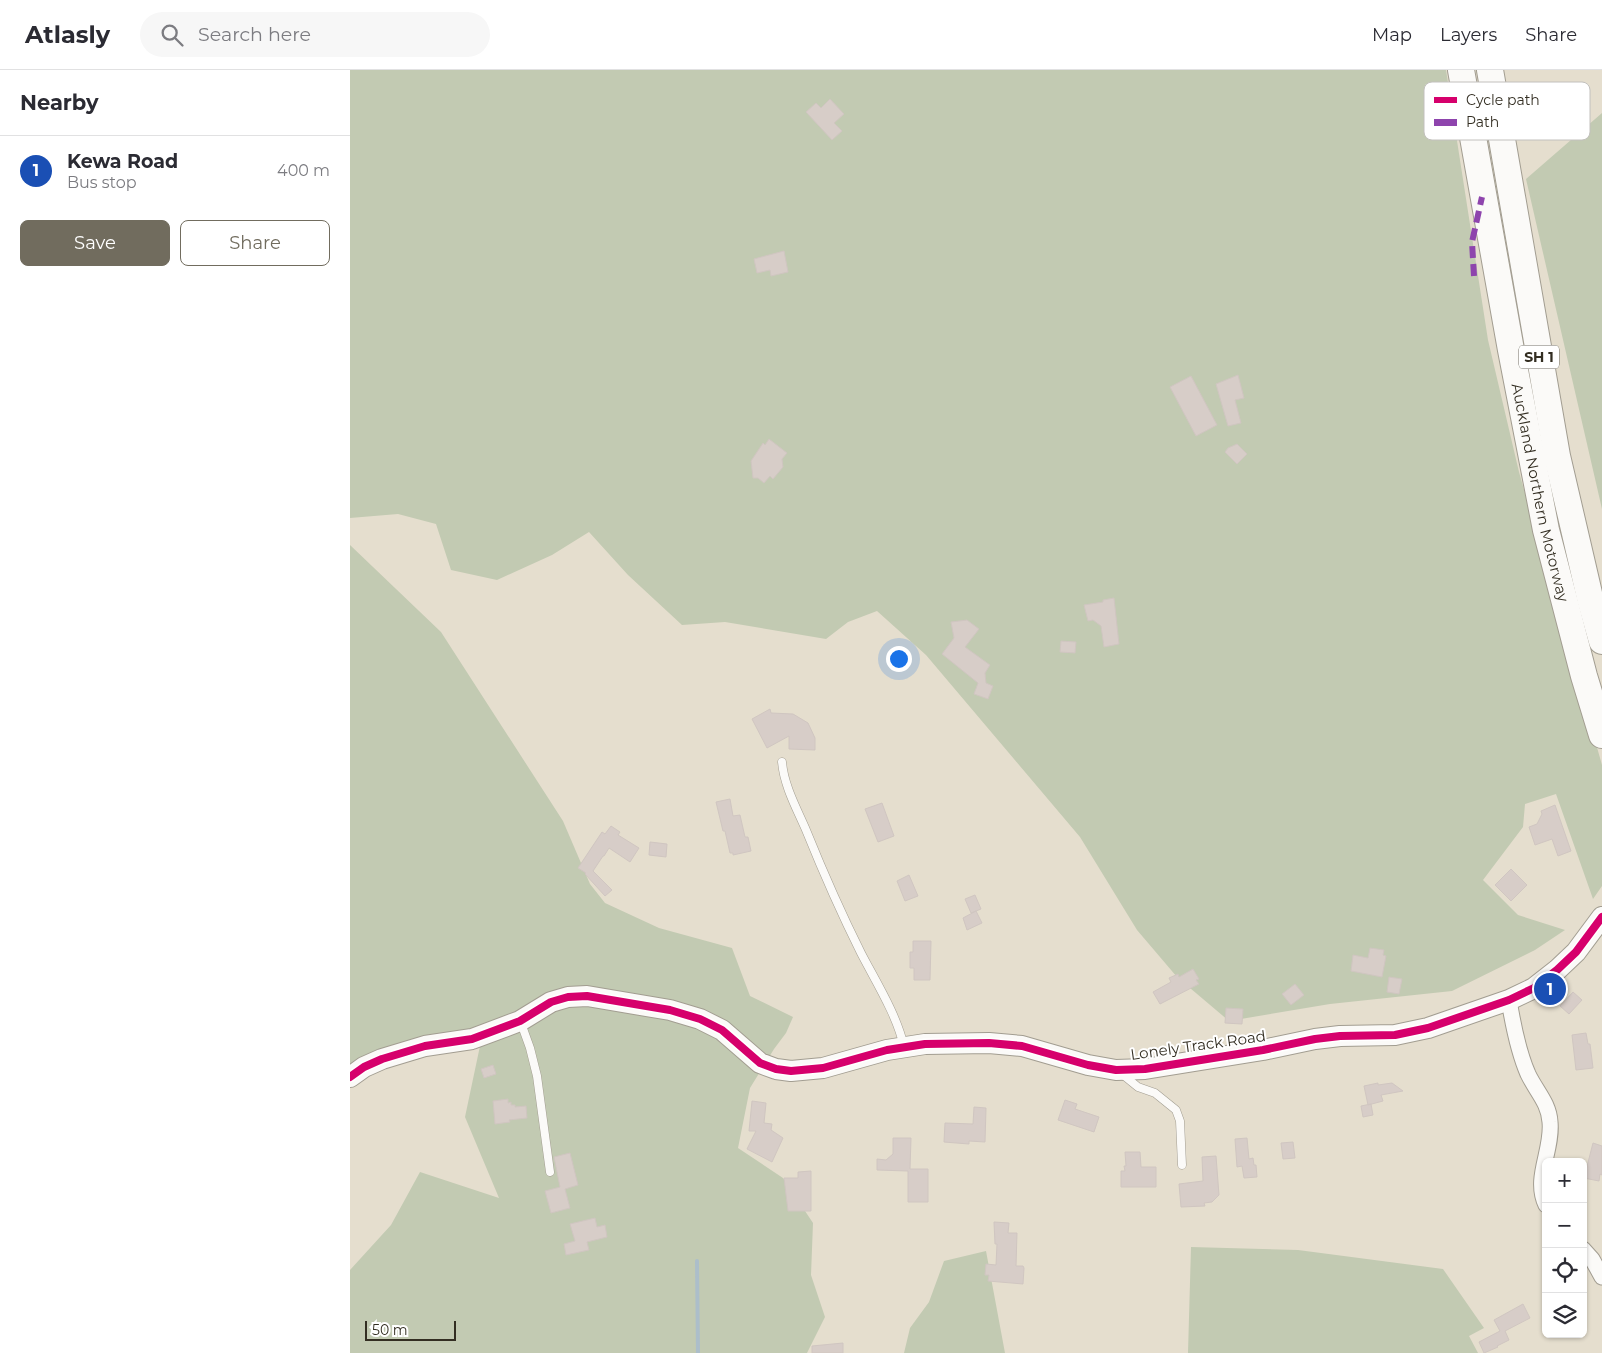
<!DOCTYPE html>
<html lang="en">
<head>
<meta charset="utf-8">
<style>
	:root { --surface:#fff; --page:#f7f7f7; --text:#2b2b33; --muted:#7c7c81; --line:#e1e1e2; --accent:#716c5e }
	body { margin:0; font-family:Montserrat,sans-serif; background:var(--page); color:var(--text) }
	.controls { position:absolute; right:15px; bottom:15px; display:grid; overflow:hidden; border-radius:8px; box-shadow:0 1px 4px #0004 }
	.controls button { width:45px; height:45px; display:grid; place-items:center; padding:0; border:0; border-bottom:1px solid var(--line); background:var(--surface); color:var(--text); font:25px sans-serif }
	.scale { position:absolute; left:15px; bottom:12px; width:91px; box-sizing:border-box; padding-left:5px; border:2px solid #332e22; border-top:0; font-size:14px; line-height:18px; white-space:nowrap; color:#332e22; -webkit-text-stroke:4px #fff; paint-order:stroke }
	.you { position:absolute; left:548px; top:588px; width:18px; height:18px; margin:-12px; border:4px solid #fff; border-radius:50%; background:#1a73e8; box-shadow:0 0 0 8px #1a73e833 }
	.badge { display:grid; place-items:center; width:32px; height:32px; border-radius:50%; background:var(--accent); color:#fff; font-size:16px; font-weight:700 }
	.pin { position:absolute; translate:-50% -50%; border:2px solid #fff; box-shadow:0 1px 5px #0006 }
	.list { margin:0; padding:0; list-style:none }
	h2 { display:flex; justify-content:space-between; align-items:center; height:65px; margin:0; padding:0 20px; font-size:21px }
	h2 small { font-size:16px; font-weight:400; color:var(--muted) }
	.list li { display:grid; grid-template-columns:32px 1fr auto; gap:15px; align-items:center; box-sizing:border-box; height:70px; padding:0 20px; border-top:1px solid var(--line) }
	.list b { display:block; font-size:19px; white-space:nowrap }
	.list p { margin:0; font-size:16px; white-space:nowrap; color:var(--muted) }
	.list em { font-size:16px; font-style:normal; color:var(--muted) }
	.actions { display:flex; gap:10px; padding:15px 20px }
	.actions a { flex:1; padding:11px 0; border:1px solid var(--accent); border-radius:8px; text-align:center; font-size:18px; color:var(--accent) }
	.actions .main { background:var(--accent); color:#fff }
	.icon { flex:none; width:28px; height:28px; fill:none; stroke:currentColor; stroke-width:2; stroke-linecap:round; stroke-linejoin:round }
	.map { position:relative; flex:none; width:1252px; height:1283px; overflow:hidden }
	header { display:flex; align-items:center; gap:30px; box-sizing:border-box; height:70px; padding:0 25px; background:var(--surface); border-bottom:1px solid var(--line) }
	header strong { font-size:24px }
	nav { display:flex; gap:28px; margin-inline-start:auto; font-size:18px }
	.search { width:350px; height:45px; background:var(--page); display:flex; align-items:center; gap:12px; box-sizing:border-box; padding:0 18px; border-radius:28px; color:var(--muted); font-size:19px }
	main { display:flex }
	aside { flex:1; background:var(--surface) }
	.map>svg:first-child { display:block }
	.green { fill:#c2cab2 }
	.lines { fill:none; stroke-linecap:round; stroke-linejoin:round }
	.stream { stroke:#acbeca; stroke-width:4 }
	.building { fill:#d7cdc8; stroke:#d0c6c1 }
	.lane-casing { stroke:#a29d91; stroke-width:9 }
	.street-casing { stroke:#a29d91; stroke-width:17 }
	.secondary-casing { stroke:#a29d91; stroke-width:22 }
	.highway-casing { stroke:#a29d91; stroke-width:28 }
	.lane { stroke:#fbfaf8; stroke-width:8 }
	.street { stroke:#fbfaf8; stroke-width:15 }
	.secondary { stroke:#fbfaf8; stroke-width:20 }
	.highway { stroke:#fbfaf8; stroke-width:26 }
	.quiet { stroke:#8e44ad; stroke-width:6; stroke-dasharray:12 6; stroke-linecap:butt }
	.cycleway-casing { stroke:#fff; stroke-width:11 }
	.cycleway { stroke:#d6006c; stroke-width:8 }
	.labels { text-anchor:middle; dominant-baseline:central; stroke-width:4; stroke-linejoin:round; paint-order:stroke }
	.shield { fill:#fff; stroke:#706d64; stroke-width:1 }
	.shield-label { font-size:14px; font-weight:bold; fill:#332e22 }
	.street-label { font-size:15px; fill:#332e22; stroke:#fff }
	.key { fill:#fff; stroke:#c2c0bd; stroke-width:1 }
	.key-label { font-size:14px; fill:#332e22 }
</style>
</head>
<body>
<header>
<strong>Atlasly</strong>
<div class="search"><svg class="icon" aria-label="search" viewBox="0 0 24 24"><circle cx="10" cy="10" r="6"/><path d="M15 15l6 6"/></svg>Search here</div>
<nav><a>Map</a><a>Layers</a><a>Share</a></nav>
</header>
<main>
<aside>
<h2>Nearby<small></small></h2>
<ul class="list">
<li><span class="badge" style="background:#1a4fb4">1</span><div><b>Kewa Road</b><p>Bus stop</p></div><em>400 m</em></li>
</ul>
<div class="actions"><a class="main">Save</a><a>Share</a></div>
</aside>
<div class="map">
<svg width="1252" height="1283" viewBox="0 0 1252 1283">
	<rect width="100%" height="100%" fill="#e5dece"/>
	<path class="green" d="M0 0H1096L1138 270 1169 402 1252 695V816L1243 829 1206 724 1175 734 1173 757 1133 810 1168 845 1215 860 1185 880 1102 921 980 934 879 951 827 907 787 860 730 767 576 585 527 541 498 552 476 569 375 552 332 555 278 505 239 462 202 485 147 510 101 500 86 454 48 444 0 448Z
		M1252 43V439L1176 109Z
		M0 475 91 562 213 751 240 814 255 833 309 858 382 878 400 926 443 947 436 963 424 979 400 1018 388 1078 433 1108 463 1153 461 1205 475 1247 457 1283H0V1200L41 1155 70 1102 149 1128 115 1047 134 957 0 1001Z
		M841 1177 948 1180 1093 1199 1134 1258 1119 1266 1128 1283H838Z
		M636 1181 655 1283H554L560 1258 579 1232 594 1191Z"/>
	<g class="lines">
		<path class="stream" d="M347 1191 348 1283"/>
	</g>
	<path class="building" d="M480 29 494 44 484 53 492 61 482 70 456 42 466 33 471 38Z
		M434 181 438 202 421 206 420 200 407 203 404 189Z
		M888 305 894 328 885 330 891 353 878 356 866 314Z
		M841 306 867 355 846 366 820 317Z
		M419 369 437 383 432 389 433 397 423 409 420 406 414 413 408 408H403L401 391 413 373 415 375Z
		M887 374 897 384 887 394 875 382 878 378Z
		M764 528 769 574 754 577 751 556 743 550 738 551 734 535 753 532V530Z
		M617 550 629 559 615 577 640 595 635 603 636 613 643 616 638 629 624 624 628 613 592 584 604 568 601 552Z
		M711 571 726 572 725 583 710 582Z
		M420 639 421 643 443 644 458 653 465 668V680L439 679V666L417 678 402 649Z
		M380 729 383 746 390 745 395 767H398L401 781 383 785V783H380L375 761H373L366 732Z
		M532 733 544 766 528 772 515 739Z
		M1205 735 1221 781 1208 786 1202 769 1185 775 1179 757 1187 754 1192 744 1191 741Z
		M261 756 270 762 268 765 289 778 280 792 259 778 254 786H253L243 801 262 820 255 826 235 804 236 803 228 798 252 762 255 764Z
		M300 772 317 774 316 787 299 785Z
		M1161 799 1177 815 1161 831 1145 815Z
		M559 805 568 826 555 831 547 811Z
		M625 825 631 839 621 843 615 829Z
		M626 841 632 853 617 860 613 848Z
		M563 871H581L580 910H564V898H560V882H563Z
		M1020 878 1034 880 1033 885 1036 886 1032 907 1001 901 1003 885 1018 888Z
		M843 899 849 909 846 910 849 914 810 934 803 922 821 912 819 908 828 904 829 907Z
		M1039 907 1052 909 1049 924 1037 922Z
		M945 914 954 925 941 935 932 924Z
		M1223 922 1232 930 1219 944 1210 936Z
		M876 938 893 939 892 954 875 953Z
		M1236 963 1238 974H1240L1243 998 1226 1000 1222 965Z
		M143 995 146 1004 134 1008 131 999Z
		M1028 1013V1015L1042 1013 1053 1021 1031 1025 1033 1031 1018 1035 1014 1016Z
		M158 1029V1033L161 1032V1035H165V1037L176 1036 177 1048 159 1050 160 1052 145 1054 143 1031Z
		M715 1030 727 1034 725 1039 749 1047 744 1062 708 1050Z
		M402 1031 416 1033 414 1053 422 1054 421 1060 433 1068 422 1092 397 1079 406 1061H399Z
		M1021 1034 1023 1045 1013 1047 1011 1036Z
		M624 1037 636 1038 635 1072 619 1071V1074L594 1072 595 1053 623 1054Z
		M543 1068H561L560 1099H578V1132H558V1101L527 1100V1089L536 1090 543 1084Z
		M897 1068 899 1089 903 1088 904 1095H906L907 1107 894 1108 892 1096 887 1097 885 1069Z
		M943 1072 945 1088 933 1089 931 1073Z
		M1243 1073 1252 1076V1105L1250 1104 1249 1111 1234 1108Z
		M775 1082H790L791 1097H806V1117H771V1101H775L774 1096H776Z
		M220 1083 228 1115 215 1119 220 1138 201 1143 195 1121 210 1117 204 1087Z
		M866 1086 869 1125 862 1132 854 1133 855 1136 831 1137 829 1114 853 1111 852 1087Z
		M461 1101V1141H438L434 1108H448V1102Z
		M245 1148 247 1157 255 1155 257 1167 237 1172 239 1180 216 1185 214 1174 225 1171 220 1154Z
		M644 1152 659 1153 658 1163H667L666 1196H673L674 1198 673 1214 638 1211 639 1205H635L636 1194 646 1195 647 1174H645Z
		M1173 1234 1180 1248 1155 1261 1159 1270 1147 1276 1148 1277 1134 1283 1129 1272 1150 1261 1144 1250Z
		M493 1273V1283H462V1276Z"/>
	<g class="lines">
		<g class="lane-casing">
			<path id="lane" d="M432 692C434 716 447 739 456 760 473 802 491 843 511 883 526 912 547 945 554 977
				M171 953 180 978 187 1006 200 1102
				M772 1004 788 1017 805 1023 826 1040 830 1051 832 1095"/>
		</g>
		<g class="street-casing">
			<path id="street" d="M1159 930C1163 955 1168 981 1178 1004 1186 1021 1199 1033 1200 1052 1203 1080 1183 1108 1196 1135
				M1233 1179 1242 1189 1252 1207"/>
		</g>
		<g class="secondary-casing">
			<path id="secondary" d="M0 1007 14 997 32 989 75 976 122 969 170 951 201 932 218 927 237 926 320 940 350 949 372 960 410 993 426 999 441 1001 473 998 537 980 575 974 639 973 672 976 738 995 766 1000 795 999 913 980 965 969 990 966 1045 965 1078 958 1159 930 1184 918 1207 900 1226 882 1252 847"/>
		</g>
		<g class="highway-casing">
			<g id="highway">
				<path id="s1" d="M1111 0 1161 280 1196 460 1234 606 1252 665"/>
				<path d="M1140 0 1207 386 1241 532 1252 571"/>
			</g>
		</g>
		<use href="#lane" class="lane"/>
		<use href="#street" class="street"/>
		<use href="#secondary" class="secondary"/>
		<use href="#highway" class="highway"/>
		<path class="quiet" d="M1124 206 1122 172 1132 127"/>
		<g class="cycleway-casing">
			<path id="cycleway" d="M0 1007 14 997 32 989 75 976 122 969 170 951 201 932 218 927 237 926 320 940 350 949 372 960 410 993 426 999 441 1001 473 998 537 980 575 974 639 973 672 976 738 995 766 1000 795 999 913 980 965 969 990 966 1045 965 1078 958 1159 930 1184 918 1207 900 1226 882 1252 847"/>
		</g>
		<use href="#cycleway" class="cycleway"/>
	</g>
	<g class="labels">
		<rect class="shield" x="1169" y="275.5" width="40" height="23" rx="4"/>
		<g class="shield-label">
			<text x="1189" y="287">SH 1</text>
		</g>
		<g class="street-label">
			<text stroke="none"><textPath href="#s1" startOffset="430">Auckland Northern Motorway</textPath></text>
			<text transform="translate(848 975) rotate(-8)">Lonely Track Road</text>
		</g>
	</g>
	<rect x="1074" y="12" width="166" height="58" rx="8" class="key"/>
	<rect x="1084" y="27" width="23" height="6" fill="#d6006c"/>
	<rect x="1084" y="49" width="23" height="7" fill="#8e44ad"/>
	<g class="key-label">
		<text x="1116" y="35">Cycle path</text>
		<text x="1116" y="57">Path</text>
	</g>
</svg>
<div class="controls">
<button>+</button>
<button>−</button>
<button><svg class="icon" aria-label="locate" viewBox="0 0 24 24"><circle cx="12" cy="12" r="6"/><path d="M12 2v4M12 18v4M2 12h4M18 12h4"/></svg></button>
<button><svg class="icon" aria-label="layers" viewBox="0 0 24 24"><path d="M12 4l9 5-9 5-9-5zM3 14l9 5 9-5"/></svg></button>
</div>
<div class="scale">50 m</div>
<div class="you"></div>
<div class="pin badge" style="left:1200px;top:919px;background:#1a4fb4">1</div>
</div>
</main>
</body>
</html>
